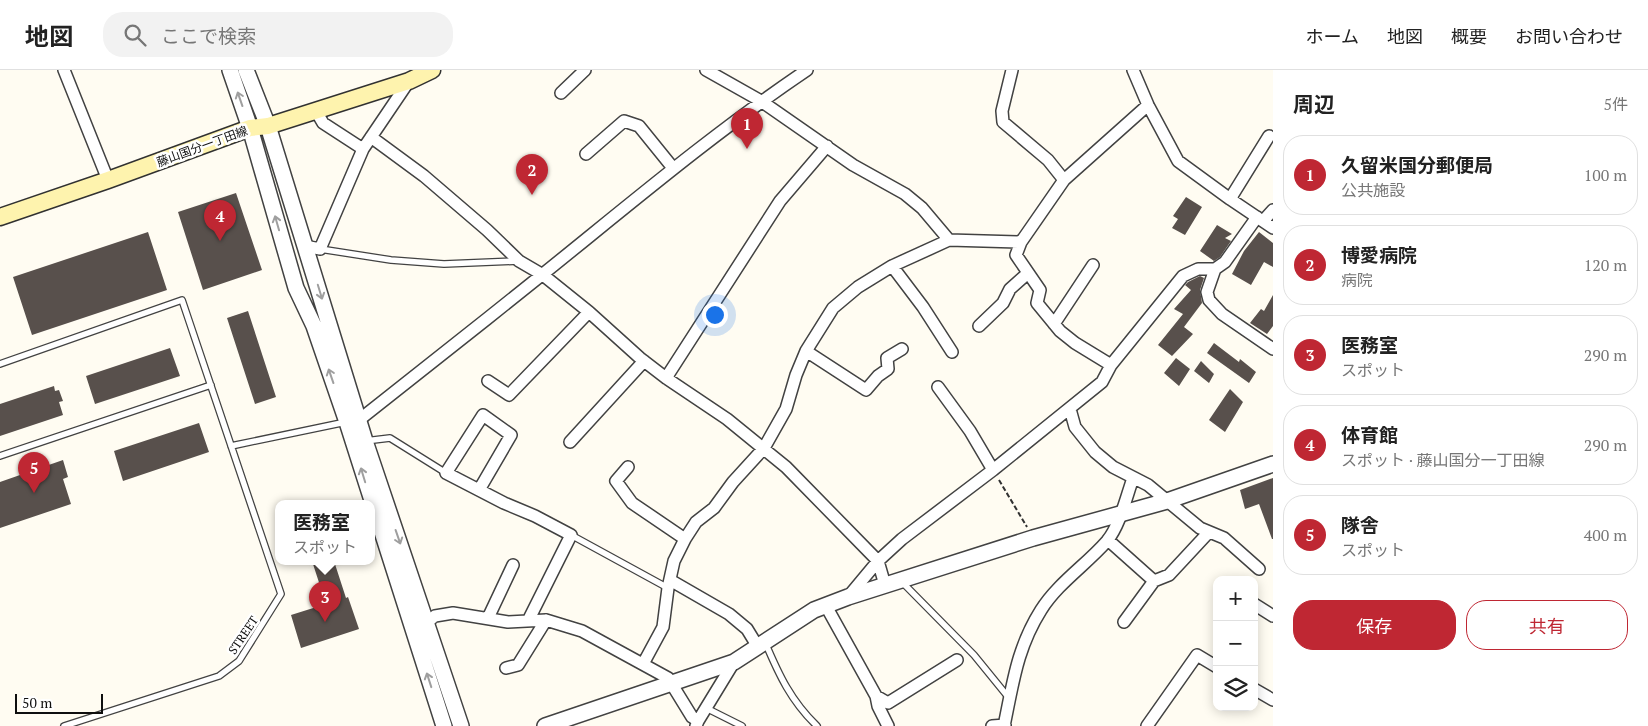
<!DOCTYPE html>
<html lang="ja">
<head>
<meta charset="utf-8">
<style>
	:root { --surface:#fff; --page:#f2f2f2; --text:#222; --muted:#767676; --line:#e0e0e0; --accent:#bf2733 }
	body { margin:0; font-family:"PT Serif","Noto Sans JP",serif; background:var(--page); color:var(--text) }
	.controls { position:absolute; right:15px; bottom:15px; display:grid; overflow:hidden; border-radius:10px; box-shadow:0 2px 12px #0003 }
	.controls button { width:45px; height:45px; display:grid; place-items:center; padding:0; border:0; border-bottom:1px solid var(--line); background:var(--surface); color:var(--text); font:25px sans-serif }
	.scale { position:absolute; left:15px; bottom:12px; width:88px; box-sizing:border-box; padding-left:5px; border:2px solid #0f0f0f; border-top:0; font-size:14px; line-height:18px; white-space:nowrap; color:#0f0f0f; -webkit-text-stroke:4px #fff; paint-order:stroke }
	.you { position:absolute; left:714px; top:244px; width:18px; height:18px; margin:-12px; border:4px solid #fff; border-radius:50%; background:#1a73e8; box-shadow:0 0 0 8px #1a73e833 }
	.badge { display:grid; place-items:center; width:32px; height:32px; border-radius:50%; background:var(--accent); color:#fff; font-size:16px; font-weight:700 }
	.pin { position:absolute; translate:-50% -41px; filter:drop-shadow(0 1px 2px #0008) }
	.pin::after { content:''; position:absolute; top:26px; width:18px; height:15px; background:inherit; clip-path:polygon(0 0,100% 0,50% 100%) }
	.popup { position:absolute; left:275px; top:430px; width:100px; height:65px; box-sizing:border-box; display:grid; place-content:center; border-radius:10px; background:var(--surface); filter:drop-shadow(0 1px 4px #0005); font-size:16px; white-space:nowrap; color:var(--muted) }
	.popup b { font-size:19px; color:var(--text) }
	.popup::after { content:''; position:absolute; left:50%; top:100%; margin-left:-10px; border:10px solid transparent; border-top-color:var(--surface) }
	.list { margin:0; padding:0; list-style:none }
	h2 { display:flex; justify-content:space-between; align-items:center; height:65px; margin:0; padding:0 20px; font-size:21px }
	h2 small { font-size:16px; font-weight:400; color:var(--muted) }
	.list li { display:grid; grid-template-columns:32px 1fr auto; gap:15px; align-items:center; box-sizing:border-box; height:80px; margin:0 10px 10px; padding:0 10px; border:1px solid var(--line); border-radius:20px }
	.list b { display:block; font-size:19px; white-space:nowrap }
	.list p { margin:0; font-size:16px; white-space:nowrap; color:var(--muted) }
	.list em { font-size:16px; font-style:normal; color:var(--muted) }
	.actions { display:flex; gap:10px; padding:15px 20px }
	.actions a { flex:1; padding:11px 0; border:1px solid var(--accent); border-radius:20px; text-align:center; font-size:18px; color:var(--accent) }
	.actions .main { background:var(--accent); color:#fff }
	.icon { flex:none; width:28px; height:28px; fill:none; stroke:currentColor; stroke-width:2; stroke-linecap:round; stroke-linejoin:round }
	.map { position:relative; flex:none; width:1273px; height:656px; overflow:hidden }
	header { display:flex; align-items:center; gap:30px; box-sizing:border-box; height:70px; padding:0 25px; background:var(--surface); border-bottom:1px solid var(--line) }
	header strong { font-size:24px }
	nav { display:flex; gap:28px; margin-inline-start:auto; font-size:18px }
	.search { width:350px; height:45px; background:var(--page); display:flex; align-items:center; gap:12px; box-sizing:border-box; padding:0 18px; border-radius:20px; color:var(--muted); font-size:19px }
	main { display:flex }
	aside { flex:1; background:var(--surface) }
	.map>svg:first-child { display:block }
	.building { fill:#58504c }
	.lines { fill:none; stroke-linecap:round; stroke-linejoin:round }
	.service-casing { stroke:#424242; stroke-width:8 }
	.minor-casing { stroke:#424242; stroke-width:14 }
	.tertiary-casing { stroke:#424242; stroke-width:18 }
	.secondary-casing { stroke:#313131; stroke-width:19 }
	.path { stroke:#313131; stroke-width:2; stroke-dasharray:5 2.5; stroke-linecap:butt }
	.service { stroke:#fff; stroke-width:5.5 }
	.minor { stroke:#fff; stroke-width:11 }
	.tertiary { stroke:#fff; stroke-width:15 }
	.secondary { stroke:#fef3ae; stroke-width:16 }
	.oneway { stroke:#9f9f9f }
	.labels { text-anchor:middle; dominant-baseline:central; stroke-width:5; stroke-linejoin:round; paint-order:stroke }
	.street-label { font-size:12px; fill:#0f0f0f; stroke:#fff }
</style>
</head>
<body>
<header>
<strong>地図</strong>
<div class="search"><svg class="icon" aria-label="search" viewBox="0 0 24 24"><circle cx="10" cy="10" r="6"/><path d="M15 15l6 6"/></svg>ここで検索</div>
<nav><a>ホーム</a><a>地図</a><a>概要</a><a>お問い合わせ</a></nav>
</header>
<main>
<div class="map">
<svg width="1273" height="656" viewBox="0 0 1273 656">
	<rect width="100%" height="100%" fill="#fffcf2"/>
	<path class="building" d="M236 123 262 200 203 220 178 142Z
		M1186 127 1202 137 1185 165 1172 158 1178 149 1173 146Z
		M1217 155 1232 164 1225 168 1231 171 1220 187 1214 191 1200 181Z
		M148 162 167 220 32 265 13 207Z
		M1259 162 1273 173V197L1264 192 1251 215 1232 204 1244 181Z
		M1200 206 1204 208 1200 220 1202 233 1184 257 1193 264 1172 286 1158 275 1183 244 1174 239 1191 220 1185 215 1188 212Z
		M1273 225V256L1267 264 1250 253 1261 239 1264 241Z
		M248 241 276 327 255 334 227 248Z
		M1214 273 1239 292 1240 289 1256 302 1249 313 1207 283Z
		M170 278 180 306 95 334 86 306Z
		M1176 288 1190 299 1179 316 1164 303Z
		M1201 291 1214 304 1209 313 1194 301Z
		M54 316 55 321 59 320 63 331 59 332 63 345 0 366V334Z
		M1230 319 1243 332 1225 362 1209 350Z
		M199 353 209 382 123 411 114 381Z
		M63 390 68 407 63 409 71 434 0 458V412Z
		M1273 408V469H1272L1259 434 1245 439 1240 420Z
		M312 491H334L346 528 348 527 359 559 301 578 291 545 326 534Z"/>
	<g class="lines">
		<g class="service-casing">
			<path id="service" d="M320 179 391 190 444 194 519 191
				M0 294 182 230 281 524 239 591 219 606 64 656
				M365 371 390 368 446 403
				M231 376 346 352
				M0 386 211 315
				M571 465 668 518
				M902 512 974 585 1009 628
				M765 572C779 605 791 631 817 656
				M706 638 742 656"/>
		</g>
		<g class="minor-casing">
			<path id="minor" d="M64 0 108 110
				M706 0 761 31 853 95 905 124 922 138 949 170
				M1012 0 1002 41 1003 52 1048 90 1064 110
				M1133 0 1148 35 1178 91 1230 129 1273 158
				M561 23 585 0
				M316 41 323 53 363 79
				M371 67 424 106 487 160 519 191 543 205 589 242 640 288 666 308 727 349 786 397 878 491 885 515
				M586 84 624 51 639 56 673 98
				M1230 129 1269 66
				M1257 147 1225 192 1215 199 1207 222 1209 230 1222 244 1273 279
				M1263 151 1273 140
				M305 176 320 179 363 79 409 11
				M892 196 923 237 952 282
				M1054 254 1093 195
				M979 256 1003 233 1010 219 1028 203
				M806 281 866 320 878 306 888 299 887 288 902 279
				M1111 295 1075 273 1060 261 1037 233 1040 220 1016 185 1021 172 1064 110 1148 35
				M666 308 780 131 827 76
				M488 311 509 325 589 242
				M938 317 970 361 993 400
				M1070 339 1075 357 1095 382 1113 397 1148 415 1200 458 1224 468 1259 499
				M359 350C421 301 482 253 543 204 630 134 715 62 807 0
				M570 372 644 291
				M628 397 616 411 632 433 685 469
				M479 420 511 365 483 345 446 403 504 433 535 446 571 465 528 551
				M1108 470 1154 511
				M670 510 729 544 747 559 758 577
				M848 527 878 491 902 469 993 400 1102 312 1111 295 1183 206 1198 199H1215
				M1254 534 1273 546
				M826 536 876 626 878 636 888 656
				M488 548 513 495
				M427 552 435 546 453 543 508 552 546 550 582 561 668 608 692 647 698 651 696 656
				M1124 552 1154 511 1169 505 1209 462
				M643 594 663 557 668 518 674 491 685 469 696 452 714 438 733 412 764 378 786 339 796 305 806 281 833 238 858 217 892 196 949 170 1021 172
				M506 598 518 595 546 550
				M1254 619 1273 630
				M876 626 888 633 957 590
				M698 651 734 592
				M992 656 1005 655
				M1004 656C1013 613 1017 578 1041 540 1058 513 1086 495 1107 471 1120 455 1126 428 1133 408
				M1147 656 1197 585 1217 597"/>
		</g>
		<g class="tertiary-casing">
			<path id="tertiary" d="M230 0 250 58 296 218 314 256 347 352 444 656
				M246 0 268 56 365 371 461 656
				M545 656 734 592 814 540 848 527 1033 468 1167 431 1273 394"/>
		</g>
		<g class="secondary-casing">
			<path id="secondary" d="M0 147 108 110 250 58 268 56 409 11 432 0"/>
		</g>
		<path class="path" d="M999 410 1027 457"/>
		<use href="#service" class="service"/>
		<use href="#minor" class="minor"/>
		<use href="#tertiary" class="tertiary"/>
		<use href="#secondary" class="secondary"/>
	</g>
	<defs><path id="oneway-shaft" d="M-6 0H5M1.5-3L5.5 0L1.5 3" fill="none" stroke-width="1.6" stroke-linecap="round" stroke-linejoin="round" transform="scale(1.25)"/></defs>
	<g class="oneway">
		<use href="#oneway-shaft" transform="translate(240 29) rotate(-109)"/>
		<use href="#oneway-shaft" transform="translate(277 153) rotate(-106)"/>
		<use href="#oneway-shaft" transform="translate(320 222) rotate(73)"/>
		<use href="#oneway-shaft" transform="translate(331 306) rotate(-109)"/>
		<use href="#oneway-shaft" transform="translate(363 405) rotate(-107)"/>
		<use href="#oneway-shaft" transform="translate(398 467) rotate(71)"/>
		<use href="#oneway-shaft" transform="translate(429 610) rotate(-108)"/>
	</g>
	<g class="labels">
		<g class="street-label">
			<text transform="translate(202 76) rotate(-20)">藤山国分一丁田線</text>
			<text transform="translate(243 565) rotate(-56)">STREET</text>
		</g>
	</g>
</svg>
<div class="controls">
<button>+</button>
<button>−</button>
<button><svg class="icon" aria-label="layers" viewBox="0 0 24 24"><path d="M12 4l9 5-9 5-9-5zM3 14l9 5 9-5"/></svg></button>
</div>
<div class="scale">50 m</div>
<div class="you"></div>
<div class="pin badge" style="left:747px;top:79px">1</div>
<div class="pin badge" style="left:532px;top:125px">2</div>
<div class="pin badge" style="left:325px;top:552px">3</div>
<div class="popup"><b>医務室</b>スポット</div>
<div class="pin badge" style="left:220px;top:171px">4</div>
<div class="pin badge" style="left:34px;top:423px">5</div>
</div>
<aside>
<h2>周辺<small>5件</small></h2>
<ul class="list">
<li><span class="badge">1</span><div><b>久留米国分郵便局</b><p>公共施設</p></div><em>100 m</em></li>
<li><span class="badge">2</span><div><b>博愛病院</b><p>病院</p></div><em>120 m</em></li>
<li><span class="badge">3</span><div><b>医務室</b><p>スポット</p></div><em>290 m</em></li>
<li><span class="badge">4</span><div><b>体育館</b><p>スポット · 藤山国分一丁田線</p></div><em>290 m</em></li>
<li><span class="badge">5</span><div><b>隊舎</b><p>スポット</p></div><em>400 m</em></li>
</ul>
<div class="actions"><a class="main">保存</a><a>共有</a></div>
</aside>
</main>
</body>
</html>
